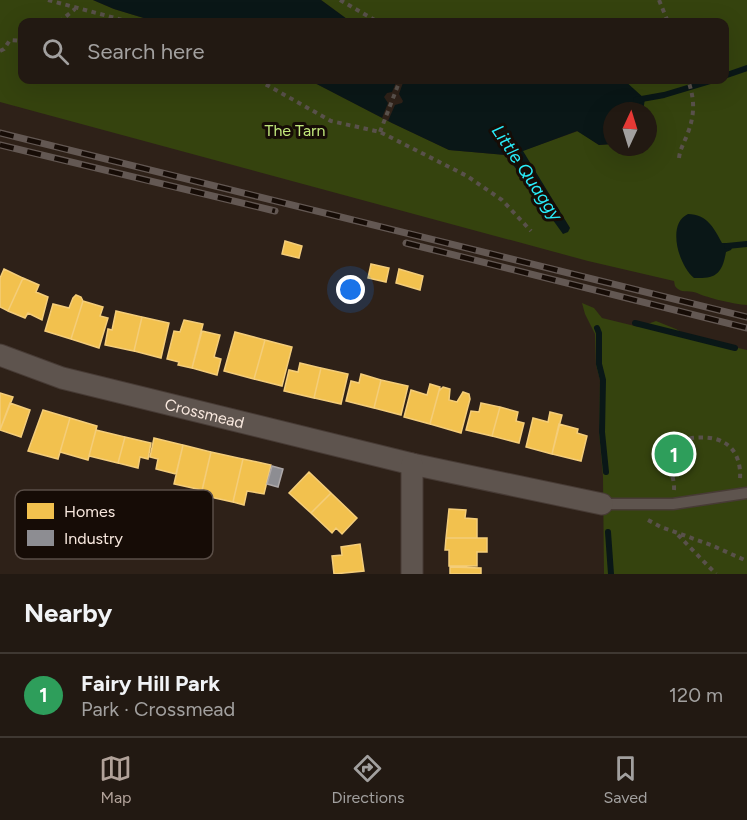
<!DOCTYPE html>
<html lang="en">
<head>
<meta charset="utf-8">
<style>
	:root { --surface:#221912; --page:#2e2620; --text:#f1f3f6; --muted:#a2a09f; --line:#3f3832; --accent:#b1a299 }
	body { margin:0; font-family:Figtree,sans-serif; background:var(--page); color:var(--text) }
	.compass { position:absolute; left:603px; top:102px; width:54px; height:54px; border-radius:50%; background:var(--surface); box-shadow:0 6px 24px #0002; rotate:4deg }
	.you { position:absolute; left:351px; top:290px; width:21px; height:21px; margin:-15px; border:4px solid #fff; border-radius:50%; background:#1a73e8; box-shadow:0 0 0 9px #1a73e833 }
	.badge { display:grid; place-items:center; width:39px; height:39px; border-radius:50%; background:var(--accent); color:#fff; font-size:20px; font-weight:700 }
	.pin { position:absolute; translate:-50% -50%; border:3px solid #fff; box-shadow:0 2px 6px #0006 }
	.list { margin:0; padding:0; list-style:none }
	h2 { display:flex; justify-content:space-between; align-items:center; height:78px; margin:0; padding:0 24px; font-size:26px }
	h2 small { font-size:20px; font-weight:400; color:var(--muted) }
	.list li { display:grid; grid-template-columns:39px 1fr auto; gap:18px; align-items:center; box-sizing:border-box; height:84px; padding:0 24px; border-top:2px solid var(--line) }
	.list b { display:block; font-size:22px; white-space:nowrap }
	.list p { margin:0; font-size:20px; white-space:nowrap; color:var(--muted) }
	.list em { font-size:20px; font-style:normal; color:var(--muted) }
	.icon { flex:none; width:33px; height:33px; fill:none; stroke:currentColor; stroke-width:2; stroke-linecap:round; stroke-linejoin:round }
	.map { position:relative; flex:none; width:747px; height:574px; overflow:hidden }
	.search { position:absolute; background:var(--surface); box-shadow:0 6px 24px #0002; left:18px; right:18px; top:18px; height:66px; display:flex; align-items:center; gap:15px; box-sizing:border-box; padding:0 21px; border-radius:12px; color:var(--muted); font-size:22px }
	.sheet { height:162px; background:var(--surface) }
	nav { display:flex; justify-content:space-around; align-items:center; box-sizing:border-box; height:84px; border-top:2px solid var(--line); background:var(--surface); font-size:16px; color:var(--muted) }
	nav a { display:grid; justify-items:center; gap:3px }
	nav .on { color:var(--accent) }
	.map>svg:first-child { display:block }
	.green { fill:#35430e }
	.water { fill:#0a1717 }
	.pier { fill:#2e2118 }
	.homes { fill:#f2c14e; stroke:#f4cd79; stroke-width:1.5 }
	.industry { fill:#8d8d92; stroke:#ada8a9; stroke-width:1.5 }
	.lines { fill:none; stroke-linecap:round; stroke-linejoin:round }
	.stream { stroke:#0a1717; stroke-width:6 }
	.service-casing { stroke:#473b35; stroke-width:13 }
	.minor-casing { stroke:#473b35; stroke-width:23 }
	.path { stroke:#59514b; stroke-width:4; stroke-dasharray:4.5 4.5; stroke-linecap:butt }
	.service { stroke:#5e544e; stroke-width:10 }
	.minor { stroke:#5e544e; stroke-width:21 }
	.rail-casing { stroke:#635853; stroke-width:7 }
	.rail { stroke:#160c06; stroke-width:4.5; stroke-dasharray:14; stroke-linecap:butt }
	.labels { text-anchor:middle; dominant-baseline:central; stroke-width:6; stroke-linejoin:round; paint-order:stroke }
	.park-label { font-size:16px; fill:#c1e77b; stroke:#160c06 }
	.street-label { font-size:16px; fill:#f8e8de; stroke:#160c06 }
	.water-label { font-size:18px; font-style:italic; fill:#29ecf9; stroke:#160c06 }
	.key { fill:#160c06; stroke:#5a4e47; stroke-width:1.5 }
	.key-label { font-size:16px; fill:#f8e8de }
</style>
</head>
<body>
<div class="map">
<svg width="747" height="574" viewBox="0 0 747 574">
	<rect width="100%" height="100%" fill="#2e2118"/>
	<path class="green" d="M0 0H93L114 9 157 22H22V80H309L392 123 449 150 506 155 570 228 522 151 578 131 599 145 612 144V147H648V111H643L644 99 456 80H724V22H351L321 0H747V305C733 304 708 298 697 293 691 290 683 293 678 289 674 286 675 285 674 281L588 261 0 102Z
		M582 303 594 308 602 318 639 327 656 321 676 329 689 337 747 350V574H604L603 477 599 432 600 380 596 365 595 334 585 314Z"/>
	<path class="water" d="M93 0H321L351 22H157L114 9Z
		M309 80H624L645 99 643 111H612V144L599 145 577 131 523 151 570 228 568 232 563 234 506 155 449 150 392 123Z
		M688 214C707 214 714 228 722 243H731L733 246 731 250 726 252C722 274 716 279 694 278 679 266 666 224 688 214Z"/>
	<path class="pier" d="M397 80H404L399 94 403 101 402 103 395 105 388 121 382 118 388 103 384 97 387 93 392 92Z"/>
	<path class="homes" d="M285 241 302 246 299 258 282 254Z
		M371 264 389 268 386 282 368 278Z
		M4 269 23 278 8 311 0 307V278Z
		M399 269 423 276 420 290 396 283Z
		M23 278 39 285 36 292 48 297 42 320 28 313 25 318 8 311Z
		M76 295 81 297 83 301 71 339 45 331 53 304 69 308 73 298Z
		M83 301 103 307 100 316 108 318 99 348 71 339Z
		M116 311 142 317 134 351 105 345 108 329 112 330Z
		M142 317 169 323 161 358 134 351Z
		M184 320 203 324 192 368 178 365 179 362 167 359 174 331 180 332Z
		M202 331 220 335 214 357 221 359 217 375 192 368Z
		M235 332 265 340 254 379 224 371Z
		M265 340 292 347 282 386 254 379Z
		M300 363 321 368 314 398 284 391 289 370 298 372Z
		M321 368 348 374 341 404 314 398Z
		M361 374 381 380 374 408 346 401 351 381 359 383Z
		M381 380 408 386 401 415 374 408Z
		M430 384 440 387 430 424 404 417 411 390 427 395Z
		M443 387 450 389 449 400 457 402 463 392 469 394 470 399 461 433 430 424 439 391Z
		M0 393 13 397 0 430Z
		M10 403 30 410 21 437 0 430Z
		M481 403 500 407 492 436 466 430 471 411 479 412Z
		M500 407 518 412 516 421 524 423 519 443 492 436Z
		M43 410 70 418 58 459 28 451Z
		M550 412 562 415 552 454 526 447 533 418 548 422Z
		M70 418 97 426 88 460 60 452Z
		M559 424 578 429 577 433 587 436 581 461 552 454Z
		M96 430 125 437 118 463 89 456Z
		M125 437 151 443 148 459 140 457 138 468 118 463Z
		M154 438 183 445 176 474 156 469 158 459 150 457Z
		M183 445 211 452 202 490 174 484Z
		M211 452 243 459 233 502 201 495Z
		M243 459 271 465 264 494 247 491 244 505 233 502Z
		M309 472 331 493 311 513 289 493Z
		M331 493 357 518 342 534 336 528 332 533 311 513Z
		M449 509 466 510 465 518 477 519V538H446Z
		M446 538H487V552H477V566H449V550H445Z
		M360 544 364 571 334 574 332 556 342 555 341 547Z
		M450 567 481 568V574H450Z"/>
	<path class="industry" d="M272 466 283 469 278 487 267 484Z"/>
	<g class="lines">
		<path class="stream" d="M724 76 747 68
			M636 100 664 95 714 80
			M727 246 747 244
			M635 323 735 348
			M597 328 599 333V364L603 380 602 432 606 472
			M608 532 611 574"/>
		<g class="service-casing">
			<path id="service" d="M602 504H673L747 493"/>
		</g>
		<g class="minor-casing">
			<g id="minor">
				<path id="s1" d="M0 355 62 378 412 464 602 504"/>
				<path d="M412 464V574"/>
			</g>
		</g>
		<path class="path" d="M48 0 130 22
			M340 0 378 22
			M659 0 668 22
			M59 22 75 9
			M0 51 4 49 10 40 22 41
			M258 80 331 121 380 132 467 176 502 200 531 231
			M380 132 400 80
			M679 158C680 149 684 143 687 135 695 115 695 100 688 80
			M674 490C675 475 665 463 672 449 678 435 712 435 723 442 737 449 741 465 740 479
			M648 520 661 527 711 545 747 561
			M678 535 716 574"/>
		<use href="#service" class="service"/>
		<use href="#minor" class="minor"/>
		<g class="rail-casing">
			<path id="rail" d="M0 133 747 317
				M0 145 275 211
				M406 243 747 328"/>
		</g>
		<use href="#rail" class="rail"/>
	</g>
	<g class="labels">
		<g class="park-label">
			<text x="295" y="130">The Tarn</text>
		</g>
		<g class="street-label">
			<text stroke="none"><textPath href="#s1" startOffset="213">Crossmead</textPath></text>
		</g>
		<g class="water-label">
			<text transform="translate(527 173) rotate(56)">Little Quaggy</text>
		</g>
	</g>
	<rect x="15" y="490" width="198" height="69" rx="9" class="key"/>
	<rect x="27" y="503" width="27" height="16" fill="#f2c14e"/>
	<rect x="27" y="530" width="27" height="16" fill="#8d8d92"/>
	<g class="key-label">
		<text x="64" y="517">Homes</text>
		<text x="64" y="544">Industry</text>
	</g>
</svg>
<svg class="compass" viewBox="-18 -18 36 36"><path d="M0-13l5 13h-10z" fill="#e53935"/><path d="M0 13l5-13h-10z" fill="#a2a09f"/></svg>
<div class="you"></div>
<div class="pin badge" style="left:674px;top:454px;background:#2e9e5b">1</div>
<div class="search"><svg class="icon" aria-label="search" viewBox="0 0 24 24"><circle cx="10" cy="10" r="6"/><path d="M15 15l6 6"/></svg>Search here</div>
</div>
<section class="sheet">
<h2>Nearby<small></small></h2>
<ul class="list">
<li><span class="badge" style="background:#2e9e5b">1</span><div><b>Fairy Hill Park</b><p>Park · Crossmead</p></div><em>120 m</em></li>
</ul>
</section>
<nav>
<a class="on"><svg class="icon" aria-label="map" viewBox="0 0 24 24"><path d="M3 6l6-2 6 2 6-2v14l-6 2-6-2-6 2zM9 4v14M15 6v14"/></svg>Map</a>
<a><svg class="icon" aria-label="directions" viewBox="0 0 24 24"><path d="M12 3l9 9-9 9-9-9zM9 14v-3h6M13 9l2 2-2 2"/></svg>Directions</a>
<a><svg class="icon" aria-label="saved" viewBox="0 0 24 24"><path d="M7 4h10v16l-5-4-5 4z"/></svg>Saved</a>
</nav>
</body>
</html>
